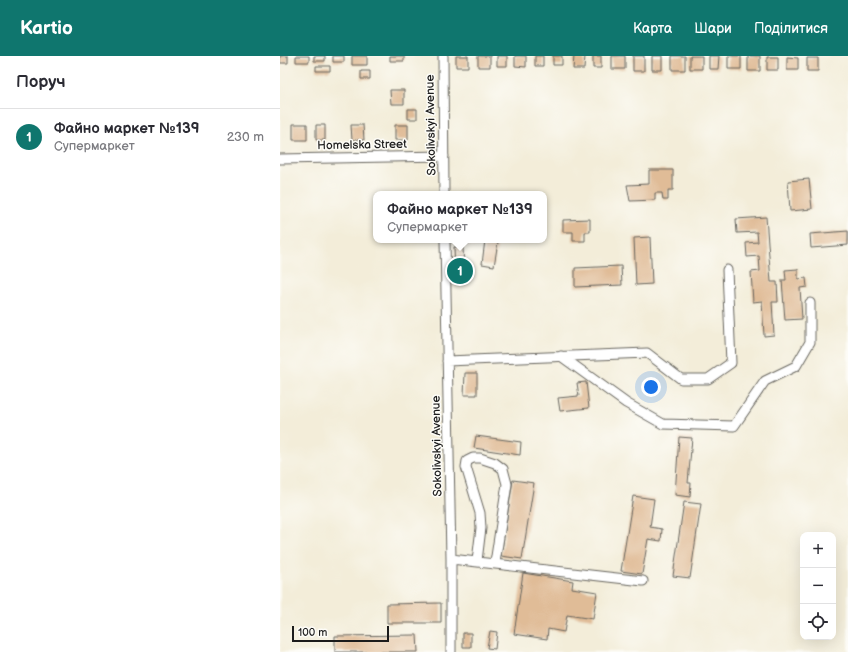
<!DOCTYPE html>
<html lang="uk">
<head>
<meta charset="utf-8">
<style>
	:root { --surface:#fff; --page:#f7f7f7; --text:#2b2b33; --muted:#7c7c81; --line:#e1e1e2; --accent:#0f766e }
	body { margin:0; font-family:"Balsamiq Sans",sans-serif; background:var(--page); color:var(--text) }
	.controls { position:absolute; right:12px; bottom:12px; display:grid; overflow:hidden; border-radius:8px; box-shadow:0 4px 16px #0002 }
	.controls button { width:36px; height:36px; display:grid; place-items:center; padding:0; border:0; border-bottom:1px solid var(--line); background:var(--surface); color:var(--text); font:20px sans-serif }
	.scale { position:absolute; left:12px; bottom:10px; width:97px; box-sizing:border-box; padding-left:4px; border:2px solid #1c1c1c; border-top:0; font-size:11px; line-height:14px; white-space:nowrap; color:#1c1c1c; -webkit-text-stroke:3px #fdfcf7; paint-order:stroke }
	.you { position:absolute; left:371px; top:331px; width:14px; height:14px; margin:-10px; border:3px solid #fff; border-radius:50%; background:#1a73e8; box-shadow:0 0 0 6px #1a73e833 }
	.badge { display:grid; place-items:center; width:26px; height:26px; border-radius:50%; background:var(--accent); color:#fff; font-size:13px; font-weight:700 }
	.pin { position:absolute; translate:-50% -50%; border:2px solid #fff; box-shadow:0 1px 4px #0006 }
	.popup { position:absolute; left:93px; top:135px; width:174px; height:52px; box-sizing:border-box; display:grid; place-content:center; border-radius:8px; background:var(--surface); filter:drop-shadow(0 1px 3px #0005); font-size:13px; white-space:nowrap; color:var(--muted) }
	.popup b { font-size:15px; color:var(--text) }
	.popup::after { content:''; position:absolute; left:50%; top:100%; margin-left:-8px; border:8px solid transparent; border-top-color:var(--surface) }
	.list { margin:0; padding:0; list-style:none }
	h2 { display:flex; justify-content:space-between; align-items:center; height:52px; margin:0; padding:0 16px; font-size:17px }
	h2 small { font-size:13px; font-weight:400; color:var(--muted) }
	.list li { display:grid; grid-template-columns:26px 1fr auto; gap:12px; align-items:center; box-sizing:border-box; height:56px; padding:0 16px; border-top:1px solid var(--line) }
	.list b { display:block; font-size:15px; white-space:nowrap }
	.list p { margin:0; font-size:13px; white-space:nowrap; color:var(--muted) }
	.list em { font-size:13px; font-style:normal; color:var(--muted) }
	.icon { flex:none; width:22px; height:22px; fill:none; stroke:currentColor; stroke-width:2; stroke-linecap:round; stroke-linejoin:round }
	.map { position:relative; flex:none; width:568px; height:596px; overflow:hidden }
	header { display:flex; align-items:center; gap:24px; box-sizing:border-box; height:56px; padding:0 20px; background:var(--accent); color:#fff }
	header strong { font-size:19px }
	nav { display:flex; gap:22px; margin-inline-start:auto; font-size:14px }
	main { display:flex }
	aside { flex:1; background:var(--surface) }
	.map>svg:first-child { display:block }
	.building { fill:#e0bc97 }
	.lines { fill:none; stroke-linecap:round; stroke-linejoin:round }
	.minor-casing { stroke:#67655e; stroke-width:11 }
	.minor { stroke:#fff; stroke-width:9 }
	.labels { text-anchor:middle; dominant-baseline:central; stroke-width:3; stroke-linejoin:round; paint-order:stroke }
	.street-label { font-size:12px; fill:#1c1c1c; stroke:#fdfcf7 }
</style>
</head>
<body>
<header>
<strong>Kartio</strong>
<nav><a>Карта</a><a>Шари</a><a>Поділитися</a></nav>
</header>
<main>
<aside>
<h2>Поруч<small></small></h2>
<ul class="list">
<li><span class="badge">1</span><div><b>Файно маркет №139</b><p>Супермаркет</p></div><em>230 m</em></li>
</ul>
</aside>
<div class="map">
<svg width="568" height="596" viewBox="0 0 568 596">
	<rect width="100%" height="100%" fill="#fdfcf7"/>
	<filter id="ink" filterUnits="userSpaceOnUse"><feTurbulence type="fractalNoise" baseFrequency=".025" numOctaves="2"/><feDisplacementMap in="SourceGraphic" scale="8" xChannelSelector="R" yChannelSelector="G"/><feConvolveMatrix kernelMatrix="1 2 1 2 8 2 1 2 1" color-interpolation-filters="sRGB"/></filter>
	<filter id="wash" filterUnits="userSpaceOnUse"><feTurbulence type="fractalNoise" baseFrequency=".012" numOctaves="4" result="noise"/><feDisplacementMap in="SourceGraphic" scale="16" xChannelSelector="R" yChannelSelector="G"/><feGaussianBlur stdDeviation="0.9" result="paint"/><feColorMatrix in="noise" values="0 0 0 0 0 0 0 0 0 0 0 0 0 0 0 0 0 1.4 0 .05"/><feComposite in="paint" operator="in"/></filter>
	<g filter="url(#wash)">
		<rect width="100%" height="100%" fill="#f3edd9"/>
		<g id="blocks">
			<path class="building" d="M0 0H8V7H0Z
				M16 0H29V6H16Z
				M34 0H45V5H34Z
				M53 0H64V6H53Z
				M72 0H87V9H72Z
				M110 0H124V5H110Z
				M176 0H188V11H176Z
				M198 0H210V11H198Z
				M217 0H227V10H217Z
				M235 0H246V11L235 10Z
				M255 0H263V10H255Z
				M273 0H282V9H273Z
				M294 0H305L304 13H293Z
				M313 0H321V12H313Z
				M332 0H345V13H332Z
				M353 0H364V15H353Z
				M372 0H382V14H372Z
				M392 0H405V14H392Z
				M410 0H422V13H410Z
				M429 0H439L438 13H429Z
				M448 0H461V13H448Z
				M468 0H480V15H468Z
				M487 1H498V14H487Z
				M507 1 518 2V14H507Z
				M527 2H538V15H527Z
				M36 10H50V15H36Z
				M81 15H90V23H81Z
				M110 34H124V48H111Z
				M128 53H137V63H128Z
				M13 68H27V84H13Z
				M36 69H45V84H36Z
				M71 69H83L84 84H72Z
				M115 69H128V84H115Z
				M369 114H393V134H388V144H383L382 137H375V144L350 145 347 129 369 128Z
				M529 123 532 153 510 155 508 125Z
				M486 161 491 226H497L498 246H492L494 279 484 280 482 245 473 246 471 216 480 215 479 200 467 201 466 187 478 186 477 176 457 177 456 163Z
				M310 163V176H305V185H293V176H283V164Z
				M568 175V189L531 192 530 178Z
				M370 181 372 228 356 229 354 182Z
				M205 184 218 186 214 210 202 208Z
				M174 191H183L184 218 175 219Z
				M341 210 342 229 295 231V212Z
				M518 213V223L526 222 527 231 520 232 522 263 505 264 502 224H506L505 214Z
				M185 317H197V339H184Z
				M306 326 309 352 280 355 278 342 299 340 297 327Z
				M196 380 241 386 240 399 194 392Z
				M399 381 412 382 408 427H411L410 441 395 439Z
				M233 424 254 427 242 503 221 500Z
				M353 440 374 443 370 471 382 473 381 485 368 483 362 518 341 515Z
				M404 446 421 448 410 522 393 520Z
				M243 517 293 525 292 532 317 536 313 563 287 559 284 576 268 573 267 583 234 578Z
				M161 547V567H107V548Z
				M210 575 217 576 215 593 207 592Z
				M183 577H191V591H183Z
				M137 579 138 596H55V580Z"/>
		</g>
	</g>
	<g filter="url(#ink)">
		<use href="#blocks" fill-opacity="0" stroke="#67655e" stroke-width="1"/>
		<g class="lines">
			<g class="minor-casing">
				<path id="minor" d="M163 0 164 138
					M0 103 164 100
					M165 184 171 503V596
					M281 300 346 347 383 368 454 370 485 325 516 310 530 286V247
					M167 305 367 297 401 323H428L451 307 447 214
					M171 503 363 525
					M197 505 201 472 200 457 186 411 187 405 193 402H200L215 407 223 413 227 428 215 507"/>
			</g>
			<use href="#minor" class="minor"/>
		</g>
	</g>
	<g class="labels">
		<g class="street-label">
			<text transform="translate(151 69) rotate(-91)">Sokolivskyi Avenue</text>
			<text transform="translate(82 89) rotate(-1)">Homelska Street</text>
			<text transform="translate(157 390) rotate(-91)">Sokolivskyi Avenue</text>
		</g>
	</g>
</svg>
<div class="controls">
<button>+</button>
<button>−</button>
<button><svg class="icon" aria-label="locate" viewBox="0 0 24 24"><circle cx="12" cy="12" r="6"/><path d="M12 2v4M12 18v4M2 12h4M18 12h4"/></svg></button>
</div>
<div class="scale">100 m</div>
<div class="you"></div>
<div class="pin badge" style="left:180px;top:215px">1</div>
<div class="popup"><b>Файно маркет №139</b>Супермаркет</div>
</div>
</main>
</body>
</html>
